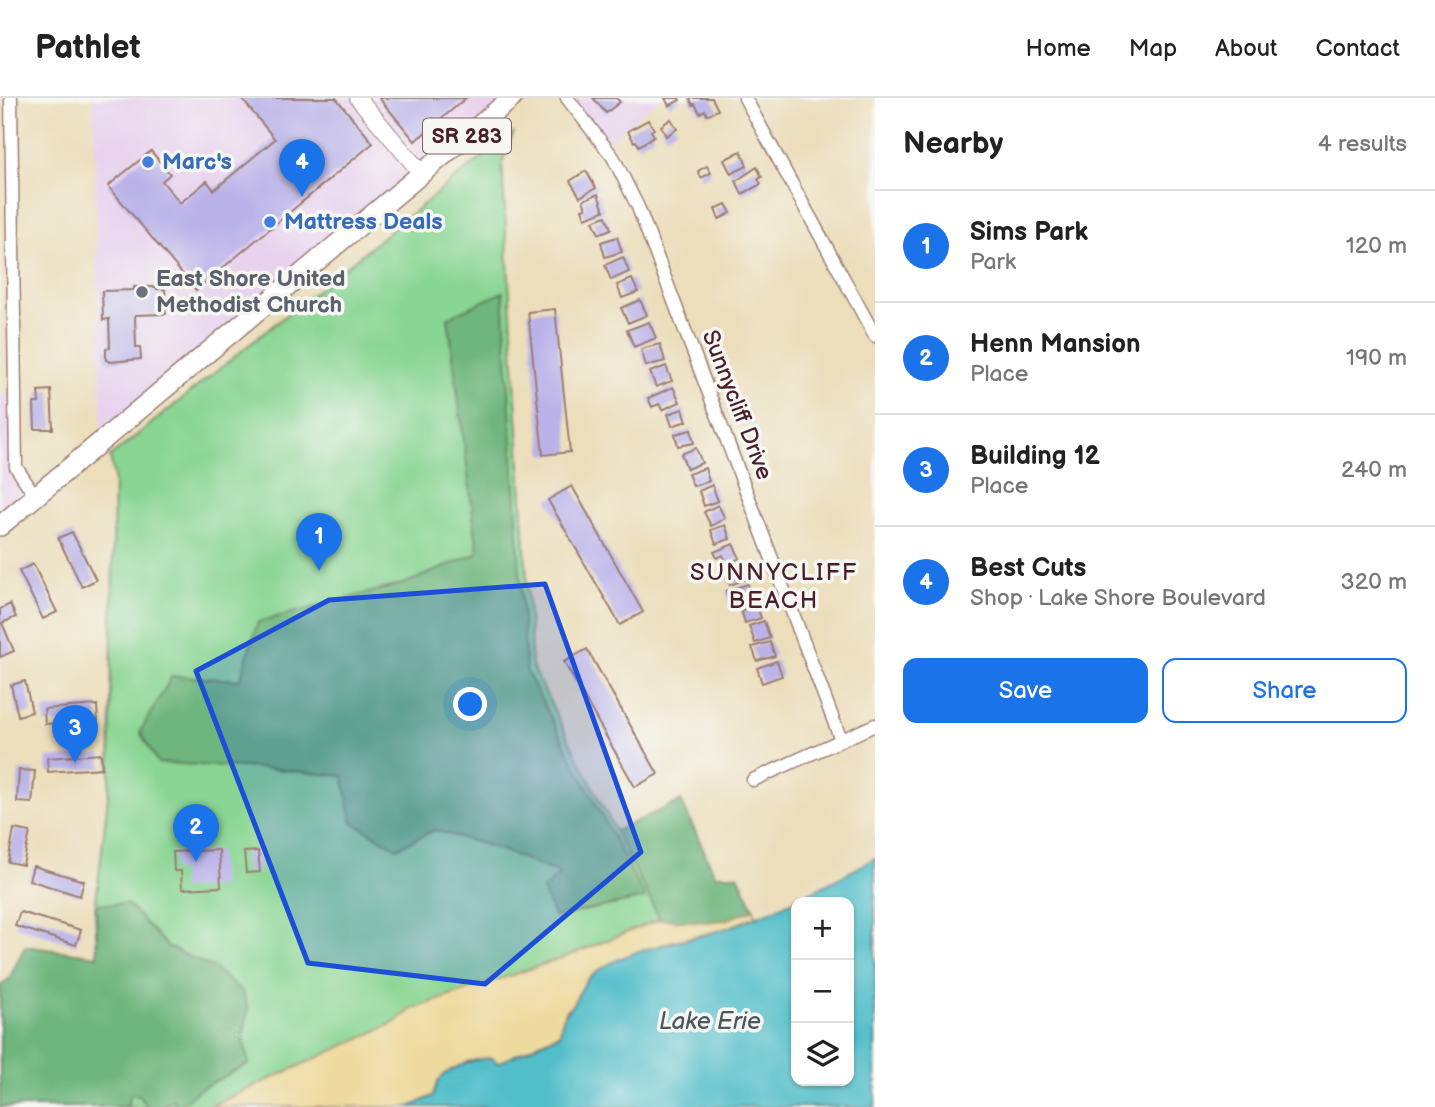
<!DOCTYPE html>
<html lang="en">
<head>
<meta charset="utf-8">
<style>
	:root { --surface:#fff; --page:#f2f2f2; --text:#222; --muted:#767676; --line:#e0e0e0; --accent:#1a73e8 }
	body { margin:0; font-family:"Balsamiq Sans",sans-serif; background:var(--page); color:var(--text) }
	.controls { position:absolute; right:21px; bottom:21px; display:grid; overflow:hidden; border-radius:14px; box-shadow:0 2px 5px #0004 }
	.controls button { width:63px; height:63px; display:grid; place-items:center; padding:0; border:0; border-bottom:2px solid var(--line); background:var(--surface); color:var(--text); font:35px sans-serif }
	.you { position:absolute; left:471px; top:607px; width:24px; height:24px; margin:-18px; border:5px solid #fff; border-radius:50%; background:#1a73e8; box-shadow:0 0 0 10px #1a73e833 }
	.badge { display:grid; place-items:center; width:46px; height:46px; border-radius:50%; background:var(--accent); color:#fff; font-size:23px; font-weight:700 }
	.pin { position:absolute; translate:-50% -58px; filter:drop-shadow(0 2px 4px #0008) }
	.pin::after { content:''; position:absolute; top:37px; width:24px; height:21px; background:inherit; clip-path:polygon(0 0,100% 0,50% 100%) }
	.list { margin:0; padding:0; list-style:none }
	h2 { display:flex; justify-content:space-between; align-items:center; height:91px; margin:0; padding:0 28px; font-size:30px }
	h2 small { font-size:23px; font-weight:400; color:var(--muted) }
	.list li { display:grid; grid-template-columns:46px 1fr auto; gap:21px; align-items:center; box-sizing:border-box; height:112px; padding:0 28px; border-top:2px solid var(--line) }
	.list b { display:block; font-size:26px; white-space:nowrap }
	.list p { margin:0; font-size:23px; white-space:nowrap; color:var(--muted) }
	.list em { font-size:23px; font-style:normal; color:var(--muted) }
	.actions { display:flex; gap:14px; padding:21px 28px }
	.actions a { flex:1; padding:16px 0; border:2px solid var(--accent); border-radius:14px; text-align:center; font-size:24px; color:var(--accent) }
	.actions .main { background:var(--accent); color:#fff }
	.icon { flex:none; width:38px; height:38px; fill:none; stroke:currentColor; stroke-width:2; stroke-linecap:round; stroke-linejoin:round }
	.map { position:relative; flex:none; width:875px; height:1009px; overflow:hidden }
	header { display:flex; align-items:center; gap:42px; box-sizing:border-box; height:98px; padding:0 35px; background:var(--surface); border-bottom:2px solid var(--line) }
	header strong { font-size:33px }
	nav { display:flex; gap:38px; margin-inline-start:auto; font-size:24px }
	main { display:flex }
	aside { flex:1; background:var(--surface) }
	.map>svg:first-child { display:block }
	.built { fill:#e8d2ee }
	.green { fill:#89d593; stroke:#6a7a5f; stroke-width:2 }
	.forest { fill:#6eb67d; stroke:#5c6a54; stroke-width:2 }
	.sand { fill:#eeda9e; stroke:#9c7c64; stroke-width:2 }
	.water { fill:#51bec9; stroke:#4e6e7a; stroke-width:2; fill-rule:evenodd }
	.building { fill:#bab2e9 }
	.lines { fill:none; stroke-linecap:round; stroke-linejoin:round }
	.minor-casing { stroke:#9b7e73; stroke-width:15 }
	.tertiary-casing { stroke:#9b7e73; stroke-width:18 }
	.primary-casing { stroke:#9b7e73; stroke-width:22 }
	.minor { stroke:#fff; stroke-width:12 }
	.tertiary { stroke:#fff; stroke-width:16 }
	.primary { stroke:#fff; stroke-width:19 }
	.marked { fill:#1d4ed8; fill-opacity:0.2; stroke:#1d4ed8; stroke-width:5; stroke-linejoin:round }
	.shop-dot { fill:#3f7fe0; stroke:#f6f6f2; stroke-width:2.5 }
	.worship-dot { fill:#6b7280; stroke:#f6f6f2; stroke-width:2.5 }
	.labels { text-anchor:middle; dominant-baseline:central; stroke-width:7; stroke-linejoin:round; paint-order:stroke }
	.shield { fill:#f6f6f2; stroke:#7e6067; stroke-width:2 }
	.shield-label { font-size:21px; font-weight:bold; fill:#4a1f2b }
	.shop-label { font-size:23px; font-weight:bold; fill:#366cbe; stroke:#f6f6f2; text-anchor:start }
	.worship-label { font-size:23px; font-weight:bold; fill:#5b616d; stroke:#f6f6f2; text-anchor:start }
	.street-label { font-size:23px; fill:#4a1f2b; stroke:#f6f6f2 }
	.neighbourhood-label { font-size:24px; letter-spacing:2px; fill:#4a1f2b; stroke:#f6f6f2 }
	.water-label { font-size:24px; font-style:italic; fill:#4c5762; stroke:#f6f6f2 }
</style>
</head>
<body>
<header>
<strong>Pathlet</strong>
<nav><a>Home</a><a>Map</a><a>About</a><a>Contact</a></nav>
</header>
<main>
<div class="map">
<svg width="875" height="1009" viewBox="0 0 875 1009">
	<rect width="100%" height="100%" fill="#f6f6f2"/>
	<filter id="ink" filterUnits="userSpaceOnUse"><feTurbulence type="fractalNoise" baseFrequency=".0143" numOctaves="2"/><feDisplacementMap in="SourceGraphic" scale="14" xChannelSelector="R" yChannelSelector="G"/><feConvolveMatrix kernelMatrix="1 2 1 2 8 2 1 2 1" color-interpolation-filters="sRGB"/></filter>
	<filter id="wash" filterUnits="userSpaceOnUse"><feTurbulence type="fractalNoise" baseFrequency=".00686" numOctaves="4" result="noise"/><feDisplacementMap in="SourceGraphic" scale="28" xChannelSelector="R" yChannelSelector="G"/><feGaussianBlur stdDeviation="1.57" result="paint"/><feColorMatrix in="noise" values="0 0 0 0 0 0 0 0 0 0 0 0 0 0 0 0 0 1.4 0 .05"/><feComposite in="paint" operator="in"/></filter>
	<g filter="url(#wash)">
		<rect width="100%" height="100%" fill="#ecdebb"/>
		<path class="built" d="M93 0H512L102 343Z
			M567 0H660L604 47Z
			M0 297H15L16 369 35 398 0 428Z"/>
		<path class="green" d="M513 36 502 65 532 569 660 821 568 858 412 911 394 925 209 1009H118L100 915 95 812 110 681 114 378 110 359 456 80Z"/>
		<path class="forest" d="M503 194 526 572 645 800 555 819 542 792 560 776 499 751 434 732 397 750 352 724 343 678 262 670 158 665 140 634 172 578 240 582 258 524 406 485 478 455 448 219Z
			M681 703 715 777H738L754 811 726 822 704 824 660 821 615 733Z
			M96 806H127L168 849 213 870 243 895 248 911 243 941 249 966 198 992 178 1009 173 1002 160 1009H147L139 997H130L127 1009H0V888L9 881 25 848 97 858Z"/>
		<path class="sand" d="M754 811 756 818 723 832 669 844 613 865 588 881 572 907 564 915 560 935 498 966 469 963 440 981 433 998 410 1009H209L394 925 412 911 568 858 660 821 704 824 726 822Z"/>
		<path class="water" d="M875 760V1009H410L433 998C434 994 436 986 439 982 449 969 477 960 492 960L498 965 560 936C562 916 565 918 575 903 579 896 583 886 589 880 624 848 682 846 724 831 776 813 828 787 875 760ZM796 804H849V983H796Z"/>
		<g id="blocks">
			<path class="building" d="M241 0H336L373 45 196 192 108 88 151 53 170 76 162 83 180 105 207 83 214 92 275 41Z
				M379 0H466L415 43Z
				M593 0H616L620 4 606 15Z
				M665 0H679L680 2 669 8Z
				M692 0H712L718 12 707 17 705 12 700 15 695 6 693 7 690 1Z
				M671 21 677 31 666 38 661 28Z
				M648 22 654 31 651 33 654 38 639 48 636 43 634 44 628 33Z
				M741 53 747 68 731 76 724 62Z
				M707 68 711 75 701 80 698 73Z
				M757 69 762 79 758 81 761 86 742 96 736 83Z
				M586 73 596 90 580 99 570 83Z
				M598 96 604 113 585 120 582 111 586 110 583 102Z
				M726 106 731 115 719 121 715 111Z
				M606 118 611 131 599 136 593 123Z
				M617 139 622 154 605 159 601 144Z
				M623 159 629 174 611 182 605 167Z
				M632 181 638 194 622 200 617 187Z
				M134 189H157V191H165L166 216 135 217 136 249H140L141 261 110 264 106 262V251L110 250 109 221 103 222 102 193 134 192Z
				M640 202 647 217 628 225 621 210Z
				M555 211 570 354 543 357 528 214Z
				M649 224 656 240 634 249 627 232Z
				M660 246 665 263 646 268 641 251Z
				M666 268 672 283 656 289 650 274Z
				M673 289 680 304 662 312 659 306 652 309 648 300Z
				M51 292 53 331H35L34 305H39L38 293Z
				M683 311 687 323 672 328 668 316Z
				M691 332 694 345 678 348 675 336Z
				M696 350 702 365 687 371 681 356Z
				M705 370 709 383 693 388 688 376Z
				M712 387 718 403 704 408 699 393Z
				M572 388 643 514 620 527 548 402Z
				M718 407 725 420 711 428 704 414Z
				M725 427 730 441 716 446 711 432Z
				M72 434 96 482 82 489 58 440Z
				M733 446 740 460 727 466 723 457 717 460 714 454Z
				M33 466 57 514 43 521 19 473Z
				M741 466 747 481 730 487 725 472Z
				M748 486 753 500 731 508 726 493Z
				M10 506 16 519 2 525 14 553 0 559V511Z
				M757 507 761 520 745 525 741 512Z
				M764 523 770 540 755 545 749 528Z
				M770 544 775 558 757 563 752 549Z
				M587 551 658 676 635 689 564 564Z
				M777 563 782 578 762 585 757 570Z
				M25 583 32 614 18 618 11 587Z
				M97 607 98 623 45 626 44 611Z
				M101 656 102 670 48 674 47 660Z
				M19 672 35 673 32 705 17 704Z
				M14 731 30 734 23 767 8 764Z
				M219 752 221 789 182 791 181 773H174L173 754Z
				M258 753 260 774 246 775 244 754Z
				M33 768 84 783 80 798 29 782Z
				M20 814 81 832 76 847 15 828Z"/>
		</g>
	</g>
	<g filter="url(#ink)">
		<use href="#blocks" fill-opacity="0" stroke="#9b7e73" stroke-width="2"/>
		<g class="lines">
			<g class="minor-casing">
				<path id="minor" d="M11 0 16 369 35 398
					M567 0 613 59 638 109 841 642
					M745 0 875 238
					M753 682 875 627"/>
			</g>
			<g class="tertiary-casing">
				<path id="tertiary" d="M358 0 422 76"/>
			</g>
			<g class="primary-casing">
				<path id="primary" d="M0 428 512 0"/>
			</g>
			<use href="#minor" class="minor"/>
			<use href="#tertiary" class="tertiary"/>
			<use href="#primary" class="primary"/>
		</g>
	</g>
	<path class="marked" d="M545 486 641 754 485 886 308 865 196 573 329 502Z"/>
	<g class="shop-dot">
		<circle cx="148" cy="64" r="7"/>
		<circle cx="270" cy="124" r="7"/>
	</g>
	<circle class="worship-dot" cx="142" cy="194" r="7"/>
	<g class="labels">
		<rect class="shield" x="423" y="20.5" width="88" height="35" rx="5"/>
		<g class="shield-label">
			<text x="467" y="38">SR 283</text>
		</g>
		<g class="shop-label">
			<text x="162" y="64">Marc's</text>
			<text x="284" y="124">Mattress Deals</text>
		</g>
		<g class="worship-label">
			<text x="156" y="181">East Shore United<tspan x="156" dy="26">Methodist Church</tspan></text>
		</g>
		<g class="street-label">
			<text transform="translate(737 307) rotate(69)">Sunnycliff Drive</text>
		</g>
		<g class="neighbourhood-label">
			<text x="774" y="474">SUNNYCLIFF<tspan x="774" dy="28">BEACH</tspan></text>
		</g>
		<g class="water-label">
			<text x="710" y="923">Lake Erie</text>
		</g>
	</g>
</svg>
<div class="controls">
<button>+</button>
<button>−</button>
<button><svg class="icon" aria-label="layers" viewBox="0 0 24 24"><path d="M12 4l9 5-9 5-9-5zM3 14l9 5 9-5"/></svg></button>
</div>
<div class="you"></div>
<div class="pin badge" style="left:319px;top:473px">1</div>
<div class="pin badge" style="left:196px;top:764px">2</div>
<div class="pin badge" style="left:75px;top:665px">3</div>
<div class="pin badge" style="left:302px;top:99px">4</div>
</div>
<aside>
<h2>Nearby<small>4 results</small></h2>
<ul class="list">
<li><span class="badge">1</span><div><b>Sims Park</b><p>Park</p></div><em>120 m</em></li>
<li><span class="badge">2</span><div><b>Henn Mansion</b><p>Place</p></div><em>190 m</em></li>
<li><span class="badge">3</span><div><b>Building 12</b><p>Place</p></div><em>240 m</em></li>
<li><span class="badge">4</span><div><b>Best Cuts</b><p>Shop · Lake Shore Boulevard</p></div><em>320 m</em></li>
</ul>
<div class="actions"><a class="main">Save</a><a>Share</a></div>
</aside>
</main>
</body>
</html>
